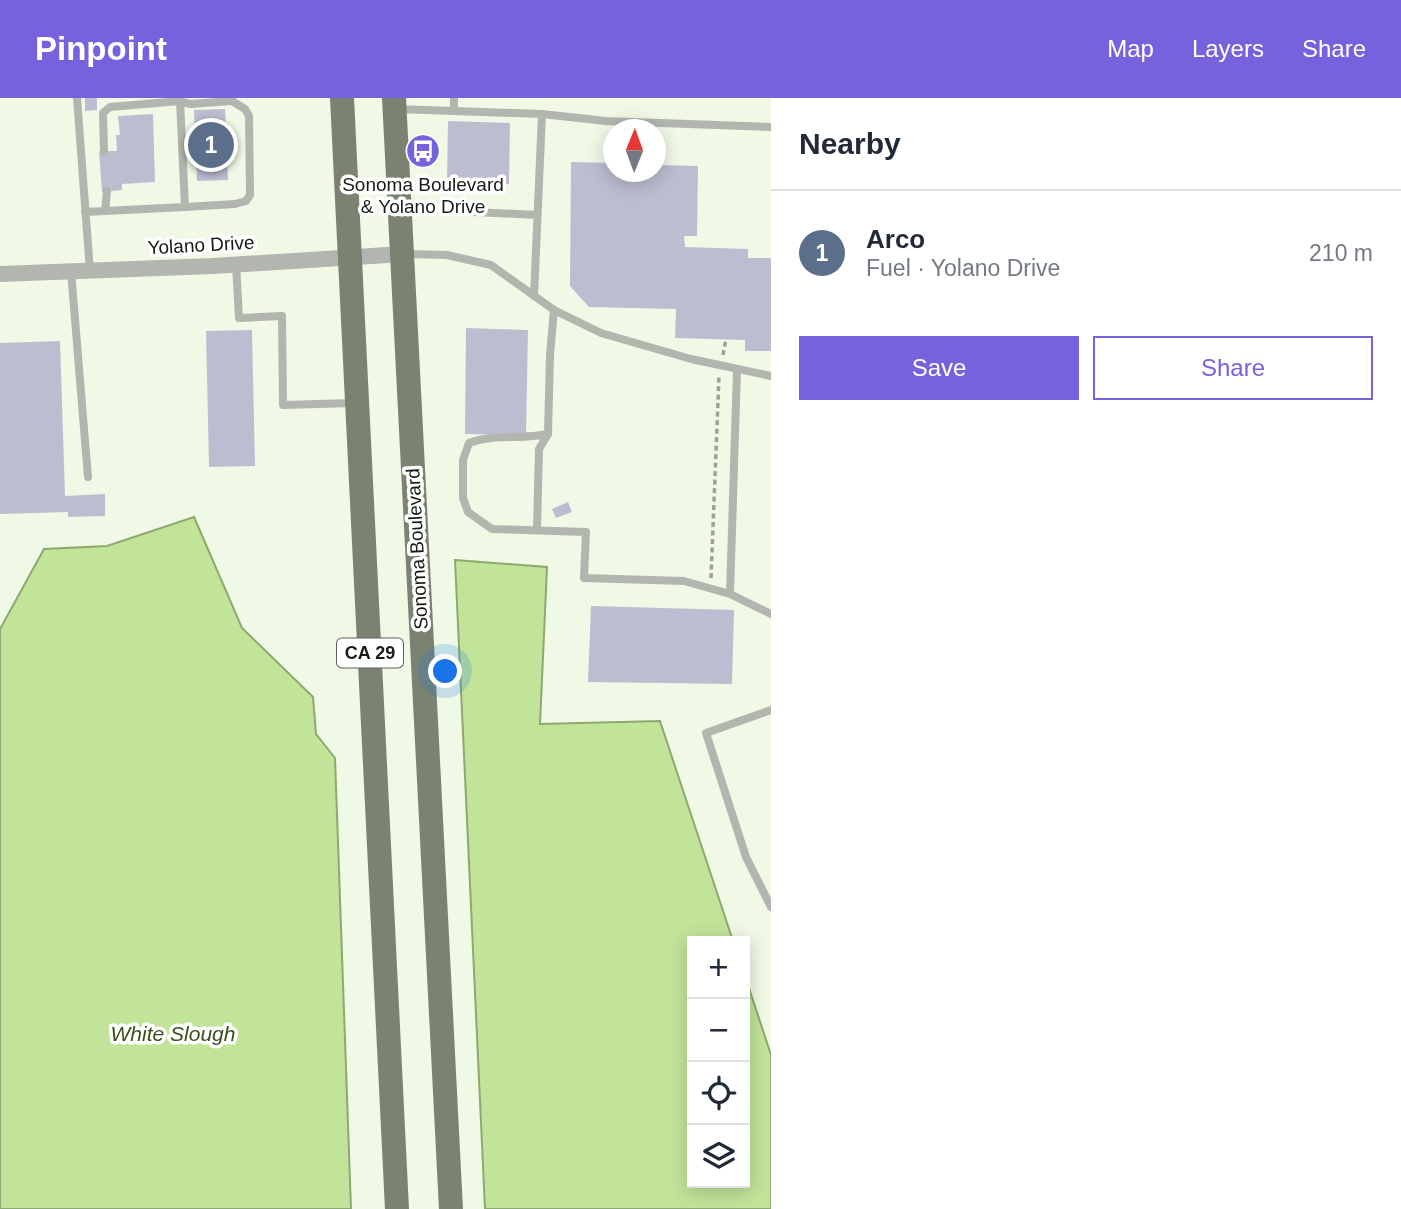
<!DOCTYPE html>
<html lang="en">
<head>
<meta charset="utf-8">
<style>
	:root { --surface:#fff; --page:#f2f2f3; --text:#1f2937; --muted:#747a83; --line:#e0e1e3; --accent:#7562dd }
	body { margin:0; font-family:Helvetica,sans-serif; background:var(--page); color:var(--text) }
	.controls { position:absolute; right:21px; bottom:21px; display:grid; overflow:hidden; border-radius:0px; box-shadow:0 4px 18px #0003 }
	.controls button { width:63px; height:63px; display:grid; place-items:center; padding:0; border:0; border-bottom:2px solid var(--line); background:var(--surface); color:var(--text); font:35px sans-serif }
	.compass { position:absolute; left:603px; top:21px; width:63px; height:63px; border-radius:50%; background:var(--surface); box-shadow:0 4px 18px #0003; rotate:1deg }
	.you { position:absolute; left:446px; top:574px; width:24px; height:24px; margin:-18px; border:5px solid #fff; border-radius:50%; background:#1a73e8; box-shadow:0 0 0 10px #1a73e833 }
	.badge { display:grid; place-items:center; width:46px; height:46px; border-radius:50%; background:var(--accent); color:#fff; font-size:23px; font-weight:700 }
	.pin { position:absolute; translate:-50% -50%; border:4px solid #fff; box-shadow:0 2px 7px #0006 }
	.list { margin:0; padding:0; list-style:none }
	h2 { display:flex; justify-content:space-between; align-items:center; height:91px; margin:0; padding:0 28px; font-size:30px }
	h2 small { font-size:23px; font-weight:400; color:var(--muted) }
	.list li { display:grid; grid-template-columns:46px 1fr auto; gap:21px; align-items:center; box-sizing:border-box; height:126px; padding:0 28px; border-top:2px solid var(--line) }
	.list b { display:block; font-size:26px; white-space:nowrap }
	.list p { margin:0; font-size:23px; white-space:nowrap; color:var(--muted) }
	.list em { font-size:23px; font-style:normal; color:var(--muted) }
	.actions { display:flex; gap:14px; padding:21px 28px }
	.actions a { flex:1; padding:16px 0; border:2px solid var(--accent); border-radius:0px; text-align:center; font-size:24px; color:var(--accent) }
	.actions .main { background:var(--accent); color:#fff }
	.icon { flex:none; width:38px; height:38px; fill:none; stroke:currentColor; stroke-width:2; stroke-linecap:round; stroke-linejoin:round }
	.map { position:relative; flex:none; width:771px; height:1111px; overflow:hidden }
	header { display:flex; align-items:center; gap:42px; box-sizing:border-box; height:98px; padding:0 35px; background:var(--accent); color:#fff }
	header strong { font-size:33px }
	nav { display:flex; gap:38px; margin-inline-start:auto; font-size:24px }
	main { display:flex }
	aside { flex:1; background:var(--surface) }
	.map>svg:first-child { display:block }
	.water { fill:#c1e499; stroke:#8ea871; stroke-width:2 }
	.building { fill:#bdbdd2 }
	.lines { fill:none; stroke-linecap:round; stroke-linejoin:round }
	.path { stroke:#9ba393; stroke-width:3.5; stroke-dasharray:5 3.5; stroke-linecap:butt }
	.service { stroke:#b2b6ae; stroke-width:8 }
	.minor { stroke:#b2b6ae; stroke-width:16 }
	.primary { stroke:#7a8272; stroke-width:24 }
	.labels { text-anchor:middle; dominant-baseline:central; stroke-width:7; stroke-linejoin:round; paint-order:stroke }
	.shield { fill:#fff; stroke:#5d605a; stroke-width:2 }
	.shield-label { font-size:18px; font-weight:bold; fill:#181c14 }
	.poi-label { font-size:19px; fill:#181c14; stroke:#fff }
	.street-label { font-size:19px; fill:#181c14; stroke:#fff }
	.water-label { font-size:21px; font-style:italic; fill:#3a501c; stroke:#fff }
</style>
</head>
<body>
<header>
<strong>Pinpoint</strong>
<nav><a>Map</a><a>Layers</a><a>Share</a></nav>
</header>
<main>
<div class="map">
<svg width="771" height="1111" viewBox="0 0 771 1111">
	<rect width="100%" height="100%" fill="#eff9e5"/>
	<path class="water" d="M194 419 242 530 313 599 316 636 335 660 351 1111H0V531L44 451 107 448Z
		M455 462 547 469 540 626 660 623 733 843H692V1085H745V878L771 957V1111H485Z"/>
	<path class="building" d="M85 0H97V12L85 13Z
		M225 11 228 82 197 83 194 12Z
		M153 16 155 84 122 86V92L102 94 99 53H117L116 37H120L118 18Z
		M448 23 510 25 509 86 447 85Z
		M571 64 614 65V74H656V67L698 68 697 138H684L685 149 748 151V160H771V253H745V242L675 240 676 211 589 209 570 188Z
		M466 230 528 232 526 337 465 336Z
		M252 232 255 368 209 369 206 233Z
		M60 243 65 398 105 396V418L68 419V414L0 416V245Z
		M568 404 572 414 556 420 552 411Z
		M591 508 734 512 732 586 588 584Z"/>
	<g class="lines">
		<path class="path" d="M723 257 726 241
			M711 480 719 278"/>
		<path class="service" d="M77 0 90 173
			M397 11 542 16 606 23 771 29
			M454 13V0
			M104 53 103 15 110 9 180 3V0
			M185 109 235 106 246 103 250 97 249 18 245 11 232 3
			M105 113 107 93
			M453 113 537 117
			M85 114 185 109 180 3 190 6 232 3V0
			M406 156 447 157 491 167 554 212 601 235 691 261 771 278
			M236 166 239 220 282 218 283 307 354 305
			M71 173 88 379
			M534 198 542 16
			M737 272 730 496 771 516
			M548 336C521 342 495 335 469 345L463 362V400L468 414 492 431 586 434 584 480 684 483 730 496
			M537 431 539 351 548 336 550 257 554 212
			M771 612 706 635 746 759 771 809"/>
		<path class="minor" d="M0 176 213 168 403 156"/>
		<path class="primary" d="M342 0 397 1111
			M394 0 451 1111"/>
	</g>
	<defs>
		<g id="bus-disc" transform="scale(1.75)"><circle r="9.5" fill="#7562dd" stroke="#fff"/><path d="M-5-6H5V4H4V6H2V4H-2V6H-4V4H-5ZM-3.5-4V0h7V-4ZM-3.5 1.2v1.5H-2V1.2ZM2 1.2v1.5H3.5V1.2Z" fill="#fff"/></g>
	</defs>
	<g fill-rule="evenodd">
		<use href="#bus-disc" x="423" y="53"/>
	</g>
	<g class="labels">
		<rect class="shield" x="337" y="540.5" width="66" height="29" rx="5"/>
		<g class="shield-label">
			<text x="370" y="555">CA 29</text>
		</g>
		<g class="poi-label">
			<text x="423" y="86">Sonoma Boulevard<tspan x="423" dy="22">&amp; Yolano Drive</tspan></text>
		</g>
		<g class="street-label">
			<text transform="translate(201 147) rotate(-3)">Yolano Drive</text>
			<text transform="translate(417 451) rotate(-93)">Sonoma Boulevard</text>
		</g>
		<g class="water-label">
			<text x="173" y="935">White Slough</text>
		</g>
	</g>
</svg>
<div class="controls">
<button>+</button>
<button>−</button>
<button><svg class="icon" aria-label="locate" viewBox="0 0 24 24"><circle cx="12" cy="12" r="6"/><path d="M12 2v4M12 18v4M2 12h4M18 12h4"/></svg></button>
<button><svg class="icon" aria-label="layers" viewBox="0 0 24 24"><path d="M12 4l9 5-9 5-9-5zM3 14l9 5 9-5"/></svg></button>
</div>
<svg class="compass" viewBox="-18 -18 36 36"><path d="M0-13l5 13h-10z" fill="#e53935"/><path d="M0 13l5-13h-10z" fill="#747a83"/></svg>
<div class="you"></div>
<div class="pin badge" style="left:211px;top:47px;background:#5c6f8a">1</div>
</div>
<aside>
<h2>Nearby<small></small></h2>
<ul class="list">
<li><span class="badge" style="background:#5c6f8a">1</span><div><b>Arco</b><p>Fuel · Yolano Drive</p></div><em>210 m</em></li>
</ul>
<div class="actions"><a class="main">Save</a><a>Share</a></div>
</aside>
</main>
</body>
</html>
